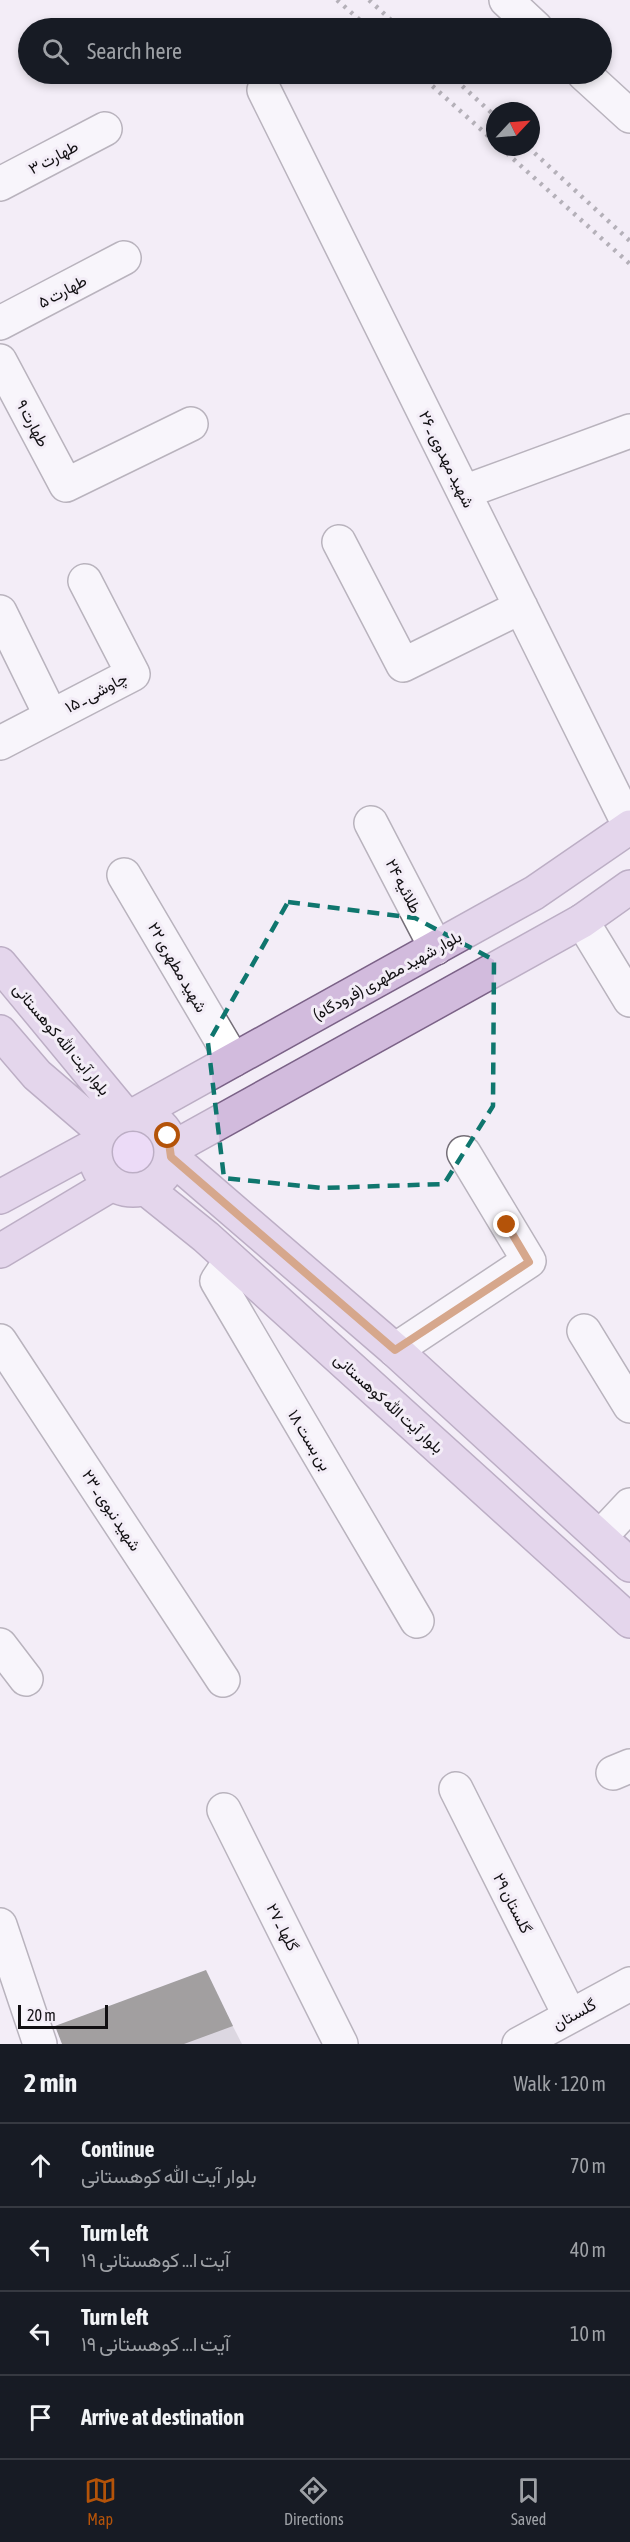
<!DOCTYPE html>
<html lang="en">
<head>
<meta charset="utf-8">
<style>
	:root { --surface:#171b24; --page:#20242c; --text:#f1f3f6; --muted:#9ea1a6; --line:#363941; --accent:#b45309 }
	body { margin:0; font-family:"Asap Condensed",Vazirmatn,sans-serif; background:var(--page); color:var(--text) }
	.compass { position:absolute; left:486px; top:102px; width:54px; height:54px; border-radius:50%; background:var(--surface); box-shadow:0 3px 9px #0003; rotate:64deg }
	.scale { position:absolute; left:18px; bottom:15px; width:90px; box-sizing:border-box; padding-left:6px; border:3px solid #121013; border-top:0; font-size:16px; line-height:21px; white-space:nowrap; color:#121013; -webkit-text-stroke:4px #f3edf7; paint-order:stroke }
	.stop { position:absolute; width:18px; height:18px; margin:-14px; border:4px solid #b45309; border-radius:50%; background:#fff }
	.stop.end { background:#b45309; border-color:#fff; box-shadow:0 2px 6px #0008 }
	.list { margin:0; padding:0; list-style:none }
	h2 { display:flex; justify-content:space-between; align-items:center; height:78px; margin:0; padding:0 24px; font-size:26px }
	h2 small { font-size:20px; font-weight:400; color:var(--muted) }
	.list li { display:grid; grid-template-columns:39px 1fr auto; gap:18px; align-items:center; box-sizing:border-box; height:84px; padding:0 24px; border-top:2px solid var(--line) }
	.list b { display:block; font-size:22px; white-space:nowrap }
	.list p { margin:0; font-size:20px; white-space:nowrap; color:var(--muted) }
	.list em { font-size:20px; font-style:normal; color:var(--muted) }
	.icon { flex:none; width:33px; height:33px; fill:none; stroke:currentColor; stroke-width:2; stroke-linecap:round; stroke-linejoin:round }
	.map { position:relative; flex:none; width:630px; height:2044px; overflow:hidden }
	.search { position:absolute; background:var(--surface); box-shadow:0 3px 9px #0003; left:18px; right:18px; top:18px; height:66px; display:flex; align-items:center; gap:15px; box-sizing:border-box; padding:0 21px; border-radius:33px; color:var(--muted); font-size:22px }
	.sheet { height:414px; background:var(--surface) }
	nav { display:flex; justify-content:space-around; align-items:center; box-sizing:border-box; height:84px; border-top:2px solid var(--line); background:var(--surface); font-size:16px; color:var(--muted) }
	nav a { display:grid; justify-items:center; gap:3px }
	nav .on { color:var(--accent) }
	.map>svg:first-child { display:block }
	.green { fill:#e5c6f5 }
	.shadow { fill:#0003 }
	.building { fill:#404037 }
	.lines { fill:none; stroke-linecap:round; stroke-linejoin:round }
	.minor-casing { stroke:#746e77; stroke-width:36 }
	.major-casing { stroke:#7b6287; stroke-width:36 }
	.minor { stroke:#fff; stroke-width:33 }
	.major { stroke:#d2bbdd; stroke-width:33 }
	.rail { stroke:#69666c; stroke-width:4.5; stroke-dasharray:3 6; stroke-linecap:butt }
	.route { stroke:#b45309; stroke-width:8 }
	.marked { fill:none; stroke:#0f766e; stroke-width:4.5; stroke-dasharray:12 8; stroke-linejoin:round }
	.labels { text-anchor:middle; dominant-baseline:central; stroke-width:6; stroke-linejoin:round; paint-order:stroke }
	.street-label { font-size:16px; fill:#121013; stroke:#f3edf7 }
</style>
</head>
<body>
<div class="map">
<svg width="630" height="2044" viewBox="0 0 630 2044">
	<rect width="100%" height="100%" fill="#f3edf7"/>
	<path class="green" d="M111 1150a23 23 0 1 1 46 0a23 23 0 1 1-46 0Z"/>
	<path class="shadow" d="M205 1972 242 2044H63Z"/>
	<path class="building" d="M206 1970 233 2026 184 2044H62L55 2026Z"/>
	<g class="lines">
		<g class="minor-casing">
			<path id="minor" d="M506 0 536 28
				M584 74 630 116
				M264 90 630 827
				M0 184 105 129
				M0 323 124 258
				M0 361 66 485 191 424
				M464 492 630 431
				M339 542 403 665 521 607
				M0 612 51 716
				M0 743 133 674 85 581
				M371 823 436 948
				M124 875 233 1060
				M582 921 630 1000
				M231 1260 217 1281 417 1621
				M584 1331 630 1406
				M0 1341 223 1680
				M395 1350 529 1261 464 1153
				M600 1537 630 1505
				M0 1645 26 1679
				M613 1773 630 1766
				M456 1789 570 2016
				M224 1810 341 2044
				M0 1925 40 2044
				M519 2044 630 1984"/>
		</g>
		<g class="major-casing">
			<path id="major" d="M0 964 124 1114
				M0 1032 37 1075 101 1130
				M138 1113 534 893 630 827
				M95 1152a38 38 0 1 1 76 0a38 38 0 1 1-76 0Z
				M171 1149 582 921 630 887
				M171 1157 395 1350 630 1565
				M145 1188 206 1237 630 1621
				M0 1197 94 1146
				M0 1251 112 1184"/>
		</g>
		<use href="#minor" class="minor"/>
		<use href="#major" class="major"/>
		<path class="rail" d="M337 0 369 28
			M369 0 400 28
			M419 74 495 142
			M449 74 495 116
			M500 147 630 264
			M528 147 630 241"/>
	</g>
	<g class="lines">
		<path class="route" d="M168 1136 171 1157 395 1350 529 1262 507 1225"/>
	</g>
	<path d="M0 0H630V2044H0ZM288 902 415 918 494 960 493 1106 444 1184 322 1188 224 1178 208 1043Z" fill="#f3edf7" fill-opacity=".55" fill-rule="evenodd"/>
	<path class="marked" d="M288 902 415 918 494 960 493 1106 444 1184 322 1188 224 1178 208 1043Z"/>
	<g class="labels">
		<g class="street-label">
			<text transform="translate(53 157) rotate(-28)">طهارت ۳</text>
			<text transform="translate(62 291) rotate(-28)">طهارت ۵</text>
			<text transform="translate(33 423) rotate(62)">طهارت ۹</text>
			<text transform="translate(447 459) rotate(64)">شهید مهدوی ـ ۲۶</text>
			<text transform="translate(96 692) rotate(-28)">چاوشی ـ ۱۵</text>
			<text transform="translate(404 886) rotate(63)">طلائیه ۲۴</text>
			<text transform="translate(178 967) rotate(60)">شهید مطهری ۲۲</text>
			<text transform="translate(387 975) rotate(-29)">بلوار شهید مطهری (فرودگاه)</text>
			<text transform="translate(62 1039) rotate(50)">بلوار آیت الله کوهستانی</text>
			<text transform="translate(389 1403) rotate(42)">بلوار آیت الله کوهستانی</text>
			<text transform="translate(310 1440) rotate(59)">بن بست ۱۸</text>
			<text transform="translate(112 1510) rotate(57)">شهید نبوی ـ ۲۳</text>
			<text transform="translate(513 1903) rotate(63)">گلستان ۲۹</text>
			<text transform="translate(283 1927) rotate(63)">گلها ـ ۲۷</text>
			<text transform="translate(574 2014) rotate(-29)">گلستان</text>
		</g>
	</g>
</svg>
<svg class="compass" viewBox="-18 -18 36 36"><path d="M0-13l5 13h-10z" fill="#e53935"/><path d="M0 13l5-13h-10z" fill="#9ea1a6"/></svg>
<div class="scale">20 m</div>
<div class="stop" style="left:168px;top:1136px"></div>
<div class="stop end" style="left:507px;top:1225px"></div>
<div class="search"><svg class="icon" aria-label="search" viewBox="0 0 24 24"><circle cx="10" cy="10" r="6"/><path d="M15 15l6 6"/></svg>Search here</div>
</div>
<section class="sheet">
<h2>2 min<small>Walk · 120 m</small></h2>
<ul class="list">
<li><svg class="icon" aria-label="ahead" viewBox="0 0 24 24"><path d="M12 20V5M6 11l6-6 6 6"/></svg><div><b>Continue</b><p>بلوار آیت الله کوهستانی</p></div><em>70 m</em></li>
<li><svg class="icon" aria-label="left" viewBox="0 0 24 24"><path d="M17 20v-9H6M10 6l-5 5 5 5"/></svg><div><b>Turn left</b><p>آیت ا... کوهستانی ۱۹</p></div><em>40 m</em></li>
<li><svg class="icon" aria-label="left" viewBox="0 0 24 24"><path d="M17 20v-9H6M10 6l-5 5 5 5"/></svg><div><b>Turn left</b><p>آیت ا... کوهستانی ۱۹</p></div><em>10 m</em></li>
<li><svg class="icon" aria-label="arrive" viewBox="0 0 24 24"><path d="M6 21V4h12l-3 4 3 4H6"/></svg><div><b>Arrive at destination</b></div></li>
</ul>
</section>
<nav>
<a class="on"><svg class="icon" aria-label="map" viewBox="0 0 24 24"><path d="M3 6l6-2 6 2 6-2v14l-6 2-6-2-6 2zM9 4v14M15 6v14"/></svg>Map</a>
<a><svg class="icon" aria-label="directions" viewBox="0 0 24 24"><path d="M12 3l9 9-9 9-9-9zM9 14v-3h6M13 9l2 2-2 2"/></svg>Directions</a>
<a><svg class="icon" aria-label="saved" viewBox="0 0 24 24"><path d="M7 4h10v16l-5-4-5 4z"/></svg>Saved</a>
</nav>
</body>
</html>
